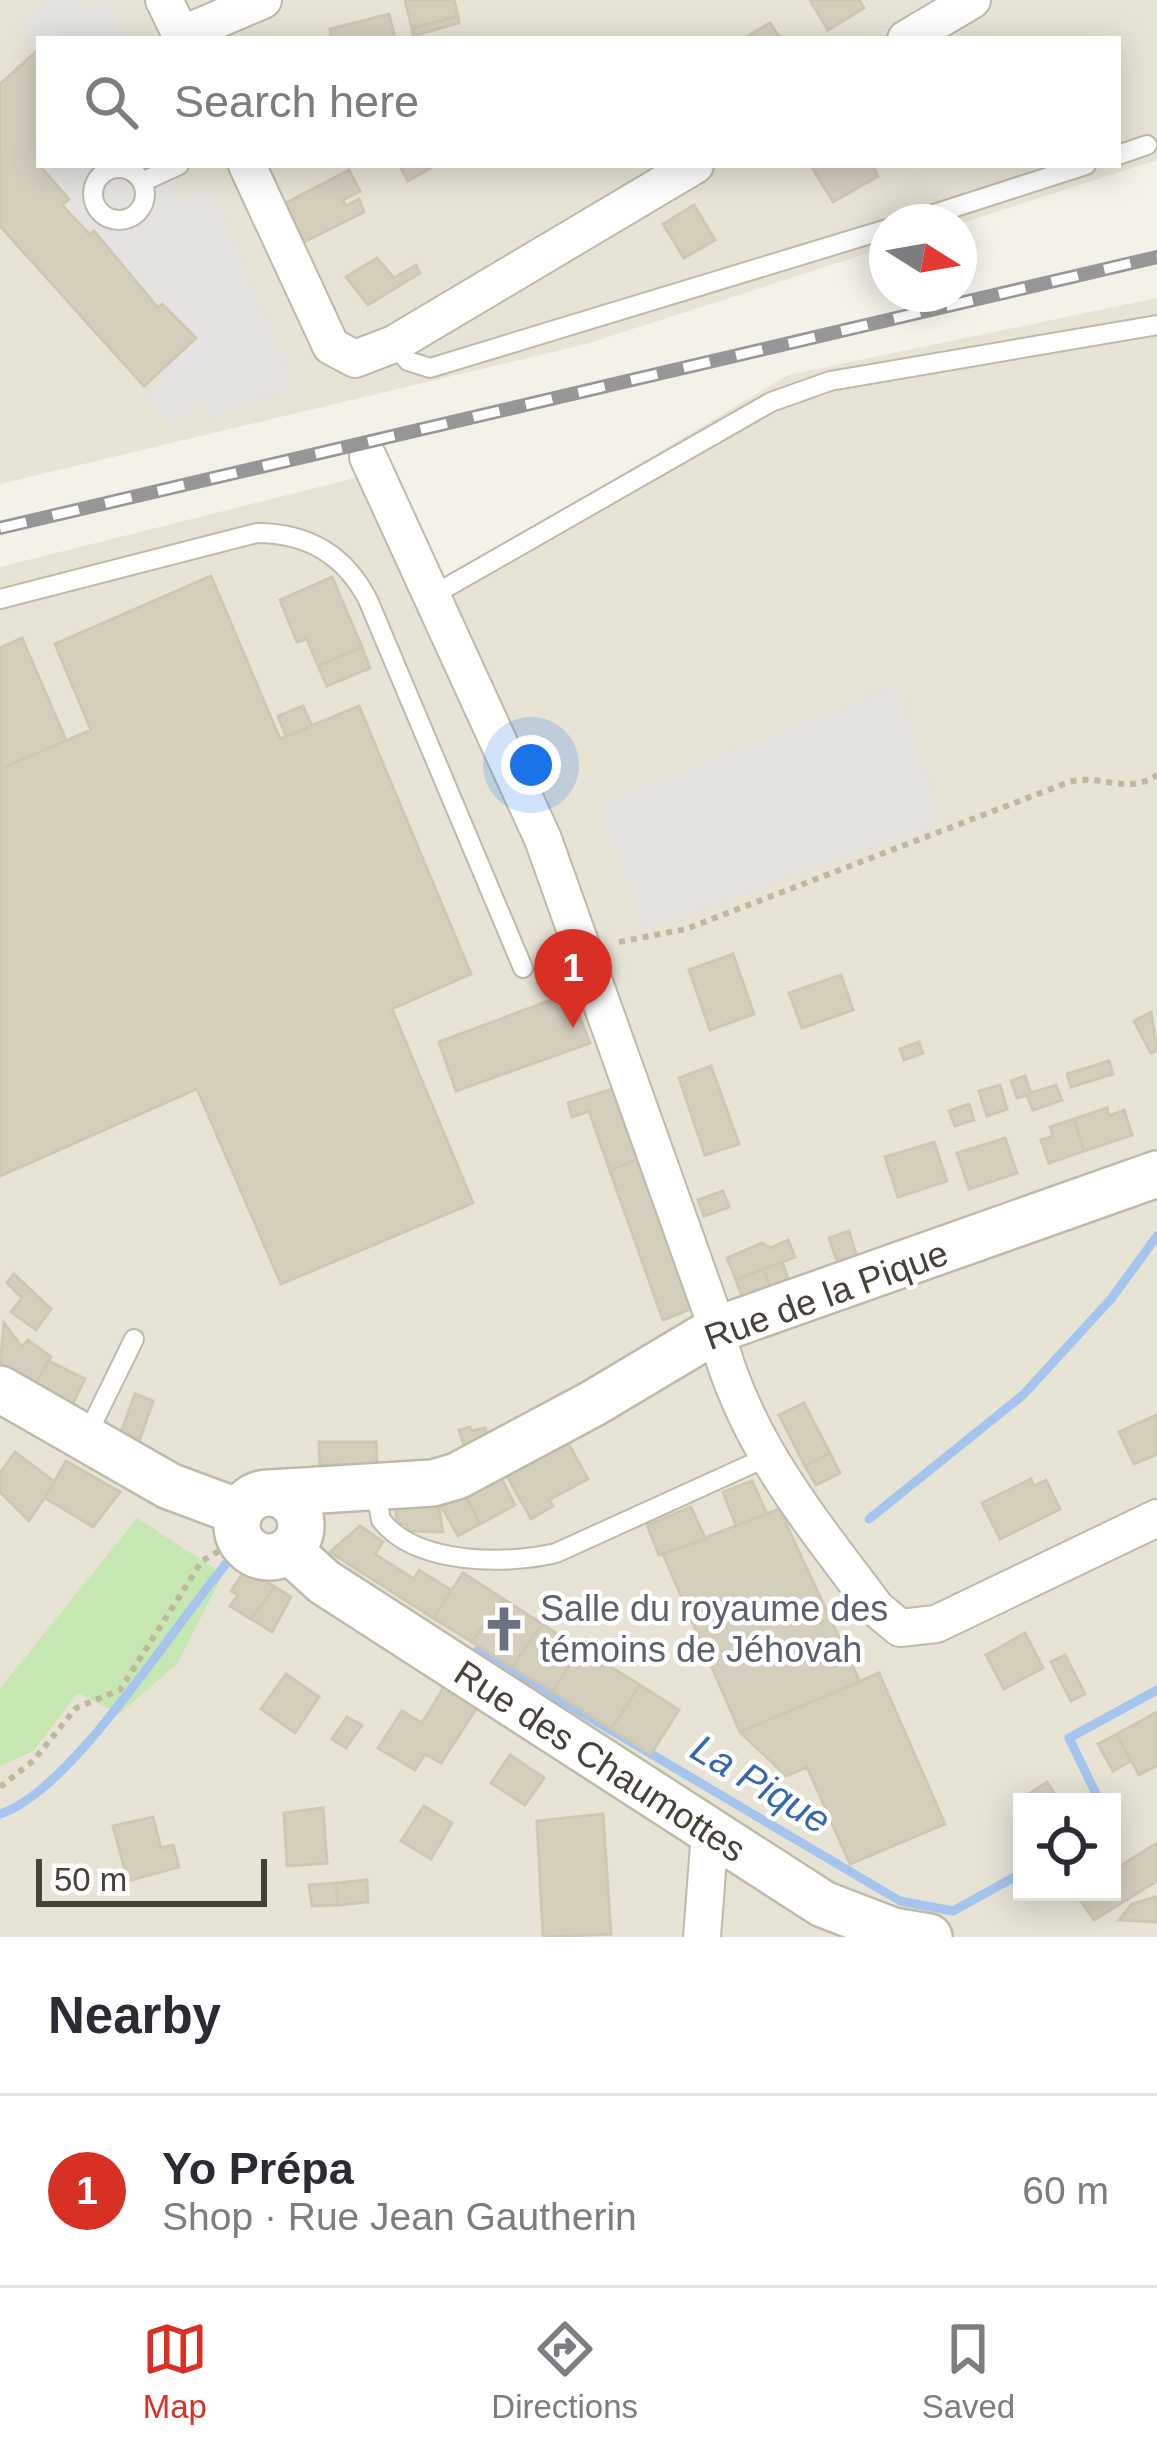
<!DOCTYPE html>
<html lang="en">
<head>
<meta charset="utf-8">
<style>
	:root { --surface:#fff; --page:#f2f2f3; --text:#2b2b33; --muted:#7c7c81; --line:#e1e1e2; --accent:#d93025 }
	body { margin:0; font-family:Arial,sans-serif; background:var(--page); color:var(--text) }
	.controls { position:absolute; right:36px; bottom:36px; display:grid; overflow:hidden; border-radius:0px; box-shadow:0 6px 30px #0003 }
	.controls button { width:108px; height:108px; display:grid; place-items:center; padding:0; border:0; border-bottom:3px solid var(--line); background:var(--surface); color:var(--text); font:60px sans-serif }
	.compass { position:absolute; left:869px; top:204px; width:108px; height:108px; border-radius:50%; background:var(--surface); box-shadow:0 6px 30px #0003; rotate:101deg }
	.scale { position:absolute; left:36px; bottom:30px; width:231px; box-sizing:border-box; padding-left:12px; border:6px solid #464237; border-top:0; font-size:33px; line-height:42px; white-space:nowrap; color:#464237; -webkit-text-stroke:9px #fff; paint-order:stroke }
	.you { position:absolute; left:531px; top:765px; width:42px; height:42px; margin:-30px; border:9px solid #fff; border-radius:50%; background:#1a73e8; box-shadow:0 0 0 18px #1a73e833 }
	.badge { display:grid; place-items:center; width:78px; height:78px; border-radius:50%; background:var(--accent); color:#fff; font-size:39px; font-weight:700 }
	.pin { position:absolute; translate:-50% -99px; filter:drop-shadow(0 3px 6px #0008) }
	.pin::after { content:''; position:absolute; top:63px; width:42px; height:36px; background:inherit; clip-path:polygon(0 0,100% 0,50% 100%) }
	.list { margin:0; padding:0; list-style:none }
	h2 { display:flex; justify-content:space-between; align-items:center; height:156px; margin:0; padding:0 48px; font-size:51px }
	h2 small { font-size:39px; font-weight:400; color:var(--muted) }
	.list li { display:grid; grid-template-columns:78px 1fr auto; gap:36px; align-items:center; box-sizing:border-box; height:192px; padding:0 48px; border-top:3px solid var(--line) }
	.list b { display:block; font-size:45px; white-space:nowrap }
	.list p { margin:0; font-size:39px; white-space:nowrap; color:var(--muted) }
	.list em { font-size:39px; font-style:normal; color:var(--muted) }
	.icon { flex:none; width:66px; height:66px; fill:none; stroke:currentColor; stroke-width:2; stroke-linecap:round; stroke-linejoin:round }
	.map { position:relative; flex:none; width:1157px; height:1937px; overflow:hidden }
	.search { position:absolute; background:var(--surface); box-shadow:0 6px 30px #0003; left:36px; right:36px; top:36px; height:132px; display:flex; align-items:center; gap:30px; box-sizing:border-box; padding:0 42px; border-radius:0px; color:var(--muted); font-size:45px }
	.sheet { height:348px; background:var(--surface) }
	nav { display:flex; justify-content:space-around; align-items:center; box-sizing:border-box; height:168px; border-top:3px solid var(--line); background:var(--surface); font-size:33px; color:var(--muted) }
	nav a { display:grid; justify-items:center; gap:6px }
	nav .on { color:var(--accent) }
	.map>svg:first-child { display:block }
	.residential { fill:#e7e4d6; fill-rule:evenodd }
	.green { fill:#c6e6b2 }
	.parking { fill:#e4e3df }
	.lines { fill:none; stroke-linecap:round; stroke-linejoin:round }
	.stream { stroke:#a6c5ee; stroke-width:9 }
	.building { fill:#d4cfbd; stroke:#cfc8b1; stroke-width:3 }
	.service-casing { stroke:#bebaaa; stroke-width:22 }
	.minor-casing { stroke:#bebaaa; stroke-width:40 }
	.tertiary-casing { stroke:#bebaaa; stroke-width:50 }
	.path { stroke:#c0b89c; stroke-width:6; stroke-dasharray:6 6; stroke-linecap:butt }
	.service { stroke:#fff; stroke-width:18 }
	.minor { stroke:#fff; stroke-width:36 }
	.tertiary { stroke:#fff; stroke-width:45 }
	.rail-casing { stroke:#969696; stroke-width:14 }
	.rail { stroke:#fff; stroke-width:9; stroke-dasharray:27; stroke-linecap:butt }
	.labels { text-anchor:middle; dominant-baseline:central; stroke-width:9; stroke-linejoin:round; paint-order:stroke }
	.street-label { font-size:36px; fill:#464237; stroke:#fff }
	.worship-label { font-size:36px; fill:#5b616d; stroke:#fff; text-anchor:start }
	.water-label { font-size:39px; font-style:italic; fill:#3368ae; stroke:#fff }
</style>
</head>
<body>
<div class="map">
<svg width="1157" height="1937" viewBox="0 0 1157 1937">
	<rect width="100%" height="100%" fill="#f3f1e8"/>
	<path class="residential" d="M0 0H1157V160L959 224 887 222V247L586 344 0 484ZM39 39H1118V165H39Z
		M1157 298V1937H0V567L391 469 446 580 788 375ZM1022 1802H1112V1892H1022Z"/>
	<path class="green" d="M137 1518 223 1574 177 1664 119 1714 78 1693 33 1751 0 1766V1689Z"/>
	<path class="parking" d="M48 0H82L86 8 108 0 127 39H39L38 49 19 27Z
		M39 161 163 165 182 201 212 189 289 367 284 370 291 388 210 419 202 400 171 427 144 396 161 380 157 375 196 337 163 304 158 308 95 232 90 235 62 205Z
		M898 685 943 822 644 930 598 805Z"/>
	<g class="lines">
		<path class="stream" d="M869 1519 1023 1395 1111 1299 1157 1236
			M477 1651 900 1901 953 1911 1022 1873
			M1100 1802 1069 1738 1157 1690
			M0 1814C76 1789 179 1615 237 1551"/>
	</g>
	<path class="building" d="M405 0H454L458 16 412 28Z
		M810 0H859L864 8 828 30Z
		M389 14 395 39H332L330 29Z
		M458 16 459 23 413 36 412 28Z
		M770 23 781 39H743Z
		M39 49 37 163 69 199 62 205 90 235 94 231 158 308 162 304 196 338 144 386 0 226V84Z
		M399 165H436L408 181Z
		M819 165H872L878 176 833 202 813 169Z
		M349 170 360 191 343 200 346 206 359 199 364 212 304 242 286 203Z
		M694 205 715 240 684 258 663 224Z
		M377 258 394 278 416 265 420 273 368 305 346 277Z
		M211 576 280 739 359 706 471 974 392 1009 473 1203 281 1284 197 1089 0 1176V769L91 730 55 644Z
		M332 577 362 647 318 666 307 639 297 642 280 600Z
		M22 638 66 740 0 769V648Z
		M362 647 370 668 327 686 318 666Z
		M303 706 312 726 286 737 278 716Z
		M733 954 754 1014 710 1030 689 970Z
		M841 975 853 1010 802 1028 789 993Z
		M570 993 590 1043 456 1091 439 1042Z
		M1151 1012 1157 1050 1151 1053 1134 1021Z
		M919 1042 923 1053 904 1060 900 1049Z
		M1109 1061 1113 1074 1071 1087 1067 1074Z
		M711 1066 739 1144 705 1155 679 1078Z
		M1025 1076 1031 1093 1056 1085 1062 1100 1033 1110 1027 1095 1017 1098 1011 1081Z
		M1000 1085 1007 1109 987 1116 979 1091Z
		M612 1089 637 1159 610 1171 589 1111 572 1117 568 1103Z
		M969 1104 974 1120 955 1126 949 1111Z
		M1107 1108 1109 1116 1124 1110 1132 1135 1084 1151 1074 1119Z
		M1074 1119 1084 1151 1049 1163 1041 1140 1053 1136 1050 1127Z
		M1005 1138 1017 1173 969 1189 957 1153Z
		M934 1142 947 1181 898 1197 885 1157Z
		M637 1159 691 1309 663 1320 610 1171Z
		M723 1191 729 1207 704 1216 698 1200Z
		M849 1231 858 1261 839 1267 829 1238Z
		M788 1240 795 1257 736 1280 727 1258 762 1243 770 1248Z
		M782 1262 790 1284 772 1290 763 1269Z
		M763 1269 772 1290 743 1299 736 1280Z
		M14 1274 51 1309 36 1330 11 1312 22 1298 7 1283Z
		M4 1323 22 1347 28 1340 51 1357 34 1385 0 1366Z
		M49 1361 85 1379 72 1405 34 1385Z
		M135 1394 153 1401 140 1439 121 1432Z
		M804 1403 830 1453 805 1466 779 1415Z
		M1157 1415V1454L1134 1464 1119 1432Z
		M470 1427 471 1431 485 1428 489 1443 466 1451 459 1430Z
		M564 1436 588 1479 549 1500 553 1506 531 1519 503 1469Z
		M319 1442H376L377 1464 320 1465Z
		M15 1452 55 1482 29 1521 0 1492V1473Z
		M830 1453 840 1473 816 1485 805 1466Z
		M66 1461 120 1492 93 1527 45 1498Z
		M498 1472 515 1505 480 1524 462 1489Z
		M1031 1479 1034 1486 1046 1480 1060 1509 1000 1539 982 1503Z
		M752 1481 767 1514 736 1526 723 1492Z
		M464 1492 480 1524 458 1536 441 1506Z
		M438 1503 443 1532 407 1531V1524H397L396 1508Z
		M691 1507 706 1540 659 1555 647 1525Z
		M779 1509 860 1682 740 1732 663 1554Z
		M360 1526 383 1542 375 1554 414 1579 419 1570 451 1590 433 1618 330 1552Z
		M246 1569 275 1587 251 1619 230 1606 238 1595 231 1591Z
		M463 1573 502 1598 472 1642 433 1618Z
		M275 1587 291 1597 272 1632 251 1619Z
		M502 1598 542 1624 512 1667 472 1642Z
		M542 1624 581 1649 552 1691 512 1667Z
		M1025 1633 1043 1668 1004 1689 986 1655Z
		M581 1649 640 1685 611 1729 552 1691Z
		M1065 1655 1085 1694 1071 1701 1051 1662Z
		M879 1673 945 1824 850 1864 807 1767 786 1776 740 1732Z
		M286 1674 319 1697 295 1733 261 1709Z
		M640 1685 679 1710 651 1754 611 1729Z
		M444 1687 478 1706 441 1763 425 1754 415 1770 378 1748 402 1711 422 1723Z
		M1157 1712V1765L1139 1775 1117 1734Z
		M347 1717 362 1725 346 1748 332 1739Z
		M1117 1734 1131 1761 1113 1771 1098 1744Z
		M510 1755 544 1778 525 1805 491 1783Z
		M1047 1782 1059 1800 1027 1802 1024 1797Z
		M424 1806 452 1823 431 1859 401 1841Z
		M323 1808 327 1863 287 1866 284 1813Z
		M603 1814 611 1934 543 1937 537 1821Z
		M153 1817 161 1848 173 1845 179 1867 128 1881 113 1826Z
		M1157 1843V1881L1094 1920 1076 1894 1112 1892V1871Z
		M367 1880 368 1902 338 1905 336 1883Z
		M336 1883 338 1905 312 1906 309 1885Z
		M1155 1897 1157 1922 1119 1920 1132 1904Z"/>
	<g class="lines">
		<g class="service-casing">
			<path id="service" d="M1118 155 1147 145
				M93 194a26 26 0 1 1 52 0a26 26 0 1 1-52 0Z
				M142 182 179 165
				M909 222 1086 165
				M394 344 408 361 430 368 887 229
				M435 594 771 402 830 381 1157 325
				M0 599 257 533C308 533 345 555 368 600L523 968
				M87 1435 134 1339
				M375 1487 381 1520C416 1565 506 1565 556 1553L765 1458"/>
		</g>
		<g class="minor-casing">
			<path id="minor" d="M164 0 183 39
				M181 35 263 0
				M906 39 972 0
				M247 165 331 346 355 359 394 344 695 165
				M368 457 543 839 712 1313C736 1432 805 1513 876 1608L900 1628 936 1624 1157 1518
				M702 1937 710 1832"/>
		</g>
		<g class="tertiary-casing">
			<path id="tertiary" d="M0 1389 169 1486 239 1512
				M237 1525a32 32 0 1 1 64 0a32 32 0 1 1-64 0Z
				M271 1493 433 1483 457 1476 592 1404 716 1330 1157 1174
				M289 1550 324 1582 823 1904 893 1931 929 1937"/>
		</g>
		<path class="path" d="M619 942 686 929 1069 782C1101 773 1126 796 1157 775
			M0 1787 33 1761 76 1708 120 1690 202 1561 226 1547"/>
		<use href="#service" class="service"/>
		<use href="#minor" class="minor"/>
		<use href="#tertiary" class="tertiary"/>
		<g class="rail-casing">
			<path id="rail" d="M0 528 1157 257"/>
		</g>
		<use href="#rail" class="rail"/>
	</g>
	<defs>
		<g id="church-bare" transform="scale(3.6)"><path d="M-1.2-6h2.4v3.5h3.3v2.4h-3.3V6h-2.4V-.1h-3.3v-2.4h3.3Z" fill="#6b7280" stroke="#fff" stroke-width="2.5" paint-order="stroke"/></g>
	</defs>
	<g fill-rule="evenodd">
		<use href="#church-bare" x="504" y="1629"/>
	</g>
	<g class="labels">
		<g class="street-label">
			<text transform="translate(826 1295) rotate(-20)">Rue de la Pique</text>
			<text transform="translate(600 1761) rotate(33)">Rue des Chaumottes</text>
		</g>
		<g class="worship-label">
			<text x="540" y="1608">Salle du royaume des<tspan x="540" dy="41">témoins de Jéhovah</tspan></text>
		</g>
		<g class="water-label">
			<text transform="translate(761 1784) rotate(31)">La Pique</text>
		</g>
	</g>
</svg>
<div class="controls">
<button><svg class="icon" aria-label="locate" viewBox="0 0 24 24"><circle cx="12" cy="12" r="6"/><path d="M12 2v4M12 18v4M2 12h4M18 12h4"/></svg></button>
</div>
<svg class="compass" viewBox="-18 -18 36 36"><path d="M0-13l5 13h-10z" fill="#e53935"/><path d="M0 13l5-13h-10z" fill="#7c7c81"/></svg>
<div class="scale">50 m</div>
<div class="you"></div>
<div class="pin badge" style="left:573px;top:1028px">1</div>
<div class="search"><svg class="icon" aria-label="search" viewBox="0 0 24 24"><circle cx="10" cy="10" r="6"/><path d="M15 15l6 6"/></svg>Search here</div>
</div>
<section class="sheet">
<h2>Nearby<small></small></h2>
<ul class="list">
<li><span class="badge">1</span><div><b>Yo Prépa</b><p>Shop · Rue Jean Gautherin</p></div><em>60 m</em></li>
</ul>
</section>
<nav>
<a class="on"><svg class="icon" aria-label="map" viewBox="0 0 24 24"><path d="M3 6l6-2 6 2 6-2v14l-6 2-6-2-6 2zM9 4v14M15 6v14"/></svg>Map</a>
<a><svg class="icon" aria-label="directions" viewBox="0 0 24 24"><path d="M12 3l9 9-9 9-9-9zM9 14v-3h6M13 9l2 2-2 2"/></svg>Directions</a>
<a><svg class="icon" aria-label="saved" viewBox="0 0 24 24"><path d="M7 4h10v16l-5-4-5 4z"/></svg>Saved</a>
</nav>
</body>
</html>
